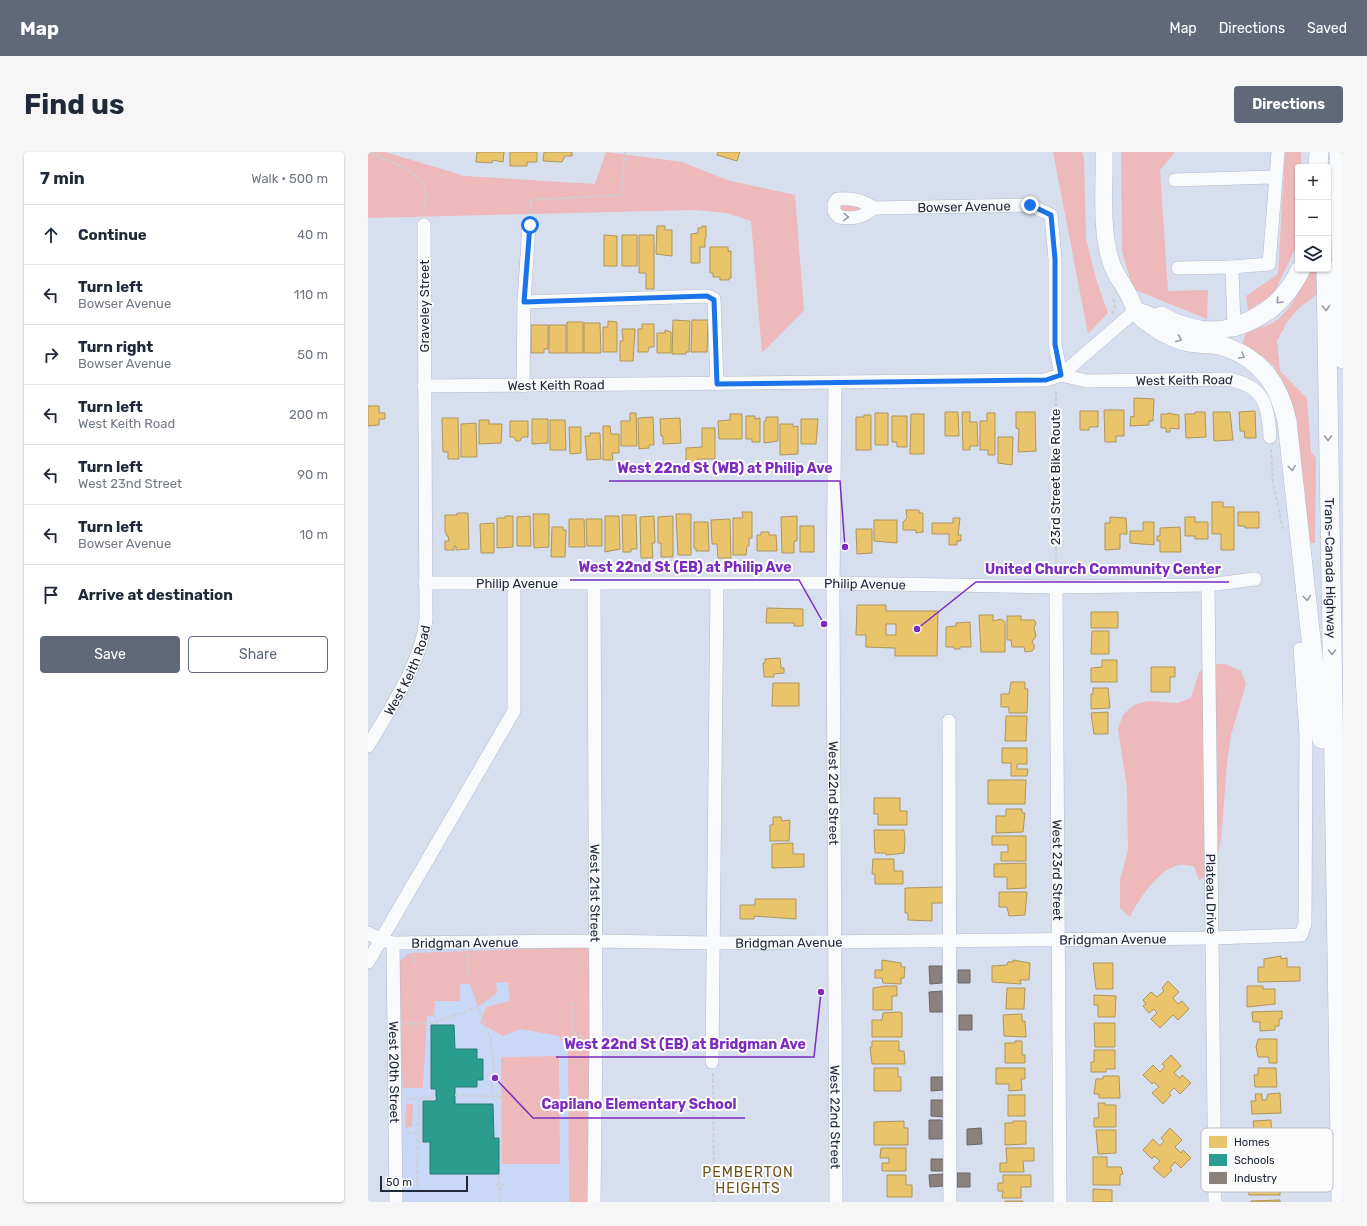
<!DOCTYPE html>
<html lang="en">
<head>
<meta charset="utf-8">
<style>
	:root { --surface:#fff; --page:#f6f6f7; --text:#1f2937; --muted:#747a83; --line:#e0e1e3; --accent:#606879 }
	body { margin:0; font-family:Rubik,sans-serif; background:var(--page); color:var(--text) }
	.controls { position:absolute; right:12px; top:12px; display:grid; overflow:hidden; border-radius:4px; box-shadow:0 1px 3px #0004 }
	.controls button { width:36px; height:36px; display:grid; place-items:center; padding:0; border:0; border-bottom:1px solid var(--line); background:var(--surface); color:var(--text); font:20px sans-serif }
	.scale { position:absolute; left:12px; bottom:10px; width:88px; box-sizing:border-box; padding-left:4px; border:2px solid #20283a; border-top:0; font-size:11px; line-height:14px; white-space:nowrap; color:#20283a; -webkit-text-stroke:3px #fcfcfc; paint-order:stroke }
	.stop { position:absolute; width:12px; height:12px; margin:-9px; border:3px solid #1a73e8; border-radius:50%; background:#fff }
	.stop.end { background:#1a73e8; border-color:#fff; box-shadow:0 1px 4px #0008 }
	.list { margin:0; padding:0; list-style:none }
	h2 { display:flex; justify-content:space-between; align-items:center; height:52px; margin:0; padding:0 16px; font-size:17px }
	h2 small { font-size:13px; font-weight:400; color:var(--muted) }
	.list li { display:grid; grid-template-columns:26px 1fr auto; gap:12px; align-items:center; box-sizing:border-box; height:60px; padding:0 16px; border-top:1px solid var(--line) }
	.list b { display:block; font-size:15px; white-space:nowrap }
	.list p { margin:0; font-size:13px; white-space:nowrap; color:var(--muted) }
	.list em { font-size:13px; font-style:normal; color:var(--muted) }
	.actions { display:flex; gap:8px; padding:12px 16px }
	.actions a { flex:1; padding:9px 0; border:1px solid var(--accent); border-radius:4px; text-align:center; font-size:14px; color:var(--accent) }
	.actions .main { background:var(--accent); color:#fff }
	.icon { flex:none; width:22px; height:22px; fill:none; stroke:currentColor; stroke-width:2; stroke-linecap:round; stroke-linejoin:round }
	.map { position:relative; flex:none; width:975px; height:1050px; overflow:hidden; border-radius:4px }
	header { display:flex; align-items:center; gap:24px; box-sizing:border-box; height:56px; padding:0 20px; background:var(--accent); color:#fff }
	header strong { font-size:19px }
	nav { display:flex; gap:22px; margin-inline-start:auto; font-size:14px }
	.intro { display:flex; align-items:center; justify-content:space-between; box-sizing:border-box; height:96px; padding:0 24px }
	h1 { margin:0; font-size:28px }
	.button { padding:10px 18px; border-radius:4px; background:var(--accent); color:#fff; font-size:14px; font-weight:700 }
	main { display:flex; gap:24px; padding:0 24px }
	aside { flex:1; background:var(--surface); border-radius:4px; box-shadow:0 1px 3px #0004 }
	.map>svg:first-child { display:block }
	.built { fill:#cad8f7 }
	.green { fill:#edb9bb }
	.homes { fill:#e9c46a; stroke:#ad955c; fill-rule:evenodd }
	.schools { fill:#2a9d8f; stroke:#277a76 }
	.industry { fill:#8a817c; stroke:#6a6668 }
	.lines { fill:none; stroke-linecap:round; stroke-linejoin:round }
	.minor-casing { stroke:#b4bbcb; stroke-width:14 }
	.major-casing { stroke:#b4bbcb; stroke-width:18 }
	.highway-casing { stroke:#b4bbcb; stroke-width:20 }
	.path { stroke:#cccfd4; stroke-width:2; stroke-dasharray:4 2; stroke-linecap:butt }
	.minor { stroke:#f9fafc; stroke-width:13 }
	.major { stroke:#f9fafc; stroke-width:17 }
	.highway { stroke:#f9fafc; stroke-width:19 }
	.oneway { stroke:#979ca5 }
	.route { stroke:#1a73e8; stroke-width:5 }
	.labels { text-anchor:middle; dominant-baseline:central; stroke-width:4; stroke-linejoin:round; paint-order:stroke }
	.street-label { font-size:13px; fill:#20283a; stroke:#fcfcfc }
	.neighbourhood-label { font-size:14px; letter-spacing:1px; fill:#6b5319; stroke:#fcfcfc }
	.key { fill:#fcfcfc; stroke:#babcc2; stroke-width:1 }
	.key-label { font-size:11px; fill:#20283a }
	.leader { fill:none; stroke:#7b2cbf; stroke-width:1.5 }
	.callout-dot { fill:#7b2cbf; stroke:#fcfcfc; stroke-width:1.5 }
	.callout-label { font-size:14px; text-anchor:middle; font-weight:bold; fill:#7b2cbf; stroke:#fcfcfc; stroke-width:4; stroke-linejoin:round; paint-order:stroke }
</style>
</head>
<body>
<header>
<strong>Map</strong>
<nav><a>Map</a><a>Directions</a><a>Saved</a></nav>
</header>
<div class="intro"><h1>Find us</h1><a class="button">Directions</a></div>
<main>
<aside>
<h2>7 min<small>Walk · 500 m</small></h2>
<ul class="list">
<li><svg class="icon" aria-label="ahead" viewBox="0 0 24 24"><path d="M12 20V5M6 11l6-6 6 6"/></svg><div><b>Continue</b></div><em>40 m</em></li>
<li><svg class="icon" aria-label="left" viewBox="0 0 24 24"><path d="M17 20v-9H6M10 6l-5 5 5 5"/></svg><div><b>Turn left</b><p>Bowser Avenue</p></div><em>110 m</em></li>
<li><svg class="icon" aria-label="right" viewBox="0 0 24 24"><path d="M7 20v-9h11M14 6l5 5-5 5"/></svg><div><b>Turn right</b><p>Bowser Avenue</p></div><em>50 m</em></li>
<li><svg class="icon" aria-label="left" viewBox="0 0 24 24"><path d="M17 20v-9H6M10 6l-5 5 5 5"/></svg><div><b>Turn left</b><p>West Keith Road</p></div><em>200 m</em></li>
<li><svg class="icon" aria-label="left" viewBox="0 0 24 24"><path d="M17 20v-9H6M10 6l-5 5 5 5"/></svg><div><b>Turn left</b><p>West 23nd Street</p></div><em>90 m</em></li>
<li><svg class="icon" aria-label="left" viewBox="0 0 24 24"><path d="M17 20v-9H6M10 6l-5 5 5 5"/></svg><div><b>Turn left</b><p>Bowser Avenue</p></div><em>10 m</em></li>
<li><svg class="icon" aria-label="arrive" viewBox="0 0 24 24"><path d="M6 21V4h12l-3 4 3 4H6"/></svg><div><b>Arrive at destination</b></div></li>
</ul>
<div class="actions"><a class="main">Save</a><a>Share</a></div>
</aside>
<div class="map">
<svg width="975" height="1050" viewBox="0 0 975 1050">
	<rect width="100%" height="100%" fill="#d7deee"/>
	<path class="built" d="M223 791 224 1050H32L29 799Z"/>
	<path class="green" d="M0 0H17L97 24 227 32 238 0 314 10 359 28 427 43 436 158 394 201 383 69 359 61 327 58 0 66Z
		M685 0H714L716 6 718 87 729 130 740 161 720 182Z
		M753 0H807L792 18 800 139 840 138 839 167 765 137 754 99Z
		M917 0H933V15H930V91L905 143 880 158 878 144 910 122Z
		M472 52 494 54V59L473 60 470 57Z
		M939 117H952L950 141 930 157 919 170 909 189 912 219 939 246 943 300 948 306 947 391H939L920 246 906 214 894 204 876 196 875 190 879 178C887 176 899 175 906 170 923 159 934 136 939 117Z
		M843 512H858L873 519 878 532 863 583 859 612 853 687 846 721 831 728 826 714C822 714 815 712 811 713 789 718 771 747 762 765L752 756V728L760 698 759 636 750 577 755 563 766 553 780 549 809 551 823 546 831 520Z
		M214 795 221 797 222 1050H201L200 898 191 884 153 877 135 884 112 871 118 855 142 849 140 830 128 831 129 841 110 855 102 832H92V849H67L66 863 59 864 55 936H35L29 811 41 801Z
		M191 904 192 1012H134L133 905Z
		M38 952H45L44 975 37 976Z"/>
	<path class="homes" d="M109 0H136L135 10 125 8 124 11 108 10Z
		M142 0H169V10H159V14H142Z
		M176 0H204V4H197L194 10 175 9Z
		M350 0H372L369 9 349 3Z
		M289 74H297V78H304V104L288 102Z
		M334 74H338V86H337V95H332V111H323V82L330 81V76H334Z
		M236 83 249 84V114H236Z
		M254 83H269V114H254Z
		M271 83H286V137H278V121H271Z
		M342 95H360V99H363V126H361V128H352V125H345V121H342Z
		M305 168 322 169 321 200H318V202H304Z
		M324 168H340L339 200H323Z
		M240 169 249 170V200H235V175H240Z
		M199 170H215V201H199Z
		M216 171H232L233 201H216Z
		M274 172H286V195H281L280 200H270V177H274Z
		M163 173H180V197H176V201H163Z
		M181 173H198V201H181Z
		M254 177H267L265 209H252V189H255Z
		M297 178 303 180V201H289V181H297Z
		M766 246 786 247 785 269H781V273L762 274 763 264 766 265Z
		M0 254H11V261H17V267H11V273L0 274Z
		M736 258H756V284H748V290H737Z
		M712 259H730V275H721V278H712Z
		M887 259 888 286H877L876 279H872L871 260Z
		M577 260H590L591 284H577Z
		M594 260H602V270H609L610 294H602V298H595Z
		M648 260H667L668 299 650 300 651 277 648 276Z
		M827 260H837L838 285 818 286 817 262H827Z
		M845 260H862L865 288 846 289Z
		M262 261H268L269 294H253V269H262Z
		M507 261H520V293H507Z
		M619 261H627V303H620V298H612V269H619Z
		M800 261 811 263V277L802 276V280H798V276H793V262H800Z
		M362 262H374V287H351L350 269 362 268Z
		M543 262H556V302H542Z
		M496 263H503V298H488V265H496Z
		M378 264H387V267L392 266V290H384V287H378Z
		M524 264H539V295H529V290H524Z
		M285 265 286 293H281V296L271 297 270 266Z
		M398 265H410V289L396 291V269H398Z
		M74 266H90L91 307H80V300H75Z
		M312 266 313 291 295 292V284H293L292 267Z
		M164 267H180V291L164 292Z
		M433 267H450L448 292H433Z
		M111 268H121V272H134L133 291 111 292Z
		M182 268H197L198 298H182Z
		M142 269H160V285H154L152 289H148L146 285H142Z
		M108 271 109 305H93V272Z
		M412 272H425V275L430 274V302L412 303Z
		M235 274H242L243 282H251V301H244L245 308H235Z
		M201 275H213V301L202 302Z
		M334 276H347V307H329V312H318V296L334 295Z
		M222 281H232L233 307 219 308 217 284H222Z
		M630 285H645L644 313 630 311Z
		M844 350H855V355H866V398H853V382H844Z
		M538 358H551V361H555V380L548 381V378H535V370L539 366Z
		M374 360H384V386H381V394H379L378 403H365V366H375Z
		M870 360H891V376H877V374H870Z
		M89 361H100L101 397 88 398V394H86V398H77V389H81L80 384H79L77 379V363H89Z
		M165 362H181V395L166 396Z
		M308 362H323V403H310Z
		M254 363H268L269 397H263V400H255Z
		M137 364H145V395L129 396V366H137Z
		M162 364 163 394H149V365Z
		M237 364H251L252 397 237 400Z
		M286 364 287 391H284L285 406H273L272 365Z
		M305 364V405H293V391H290V365Z
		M429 364V389H426V401H414L413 365Z
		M742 365 758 366 759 382H752V397L737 398V371H742Z
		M817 365H827V370H840V387H827V384H817Z
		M585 366H592L590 383H593V389H589V393H581V382H564V371H585Z
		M201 367H216L217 395H201Z
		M218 367H234V394H219Z
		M362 367 363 406H350L349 392H344L343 368Z
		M506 368H529V391L506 389Z
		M326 370H340L341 399H328V396H326Z
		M775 370H786V393L762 391V379H775Z
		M126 371V401H113L112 372Z
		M432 374H446V400H432Z
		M184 375H195V378H198L197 405H183Z
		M812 375 813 400H792V389H789V384H792V376Z
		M488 377H504V401L489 402Z
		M393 380H401V383H408L409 399H389V383H393Z
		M489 453H518V459H570L569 504H527V496L498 495V483H488ZM518 472H528V483H518Z
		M399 456 435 457V474H426V471H398Z
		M723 460H750V476H723Z
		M611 463H625V469L633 467 637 470V500H613Z
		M639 464H653V468H666L668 471 666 476 668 484 664 490 666 493V497L664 499 657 500 656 495H644L643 488H639Z
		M602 470 603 495H592V497H586V495H578V475L588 474V471Z
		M724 479H741V502H723Z
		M412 506 413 516H416V521L406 522V525H396L395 511H397V507Z
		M734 508H749V530H723V516L734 515Z
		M783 515H807V525H802V540H783Z
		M643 530H657V537H660L659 561H641V555H633V542H641Z
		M405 531H431V554H404Z
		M725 536H740L742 556 723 557V542H725Z
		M740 560V582H726L723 561Z
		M638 564H659L658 589H637Z
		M634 596H659V612H649V617H660L659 624H643V611H634Z
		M620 628H658L657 652H620Z
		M506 646H532V659H539V673H510V662H506Z
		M638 657H654V661H657L655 680 628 681V664H638Z
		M405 665H413L414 669 422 668 421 689H402V673H405Z
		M506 678H536L537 688 536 701 518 703V701H507Z
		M624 684H658V709H633V700H640V693H624Z
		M425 691V702H436V715L404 716V692Z
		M505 707H526V719H535V732H507V722H504Z
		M658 711V736L639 737V725H626V712Z
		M576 735V751H564V769L540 768V761H537V736Z
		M631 740H659L657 763 641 764 639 755H631Z
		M387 747H428V767L386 764V767H372V753H387Z
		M913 804V807L919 806V815H932V829L890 830V815H896V807Z
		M514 808 533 811V815H537L536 826H533V832L515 831 514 826H507V818H514Z
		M645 808 662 811 661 828H652L653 832 624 830V814L639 813 640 810H645Z
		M725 811H745V837H728Z
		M800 829 811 840 805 846 810 852 814 849 821 857 810 868 805 863 792 876 783 867 789 861 786 857 781 861 775 854 778 852 775 848 783 840 789 845 796 839 794 836Z
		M517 834H529V844H524V858H505V836Z
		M879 834H895V837H907V852L879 855Z
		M639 836H657L656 857H638Z
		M726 843 748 844 747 865H730V853H726Z
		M914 859V867H911V874H907V878L892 879V870H885L884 860Z
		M532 860 534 861V885H504V868H514L515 861Z
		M654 862V869H657L658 885 636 884 635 863Z
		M726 871H747V895H727Z
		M890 887H909V911H901V905H890L888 895Z
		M504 889H531V899H536L537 912H504L502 895H504Z
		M647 889H654V903H657V911H637V891H647Z
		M726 898H747V917H738V920H723V910H726Z
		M803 903 813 914 806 921 812 926 814 923 823 931 812 942 806 936 801 941 803 943 795 952 784 941 791 935 786 930 784 932 775 923 785 913 792 920 797 914 794 912Z
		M506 916H530V925H533V939H506Z
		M628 916H657V927H653L654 938 641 939V932H628Z
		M890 916H908L909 935H887L886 923H890Z
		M735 924H751L752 946H731V942H726L728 927H735Z
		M912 941 913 961 884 962 883 949H888L887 942H894V948H898L900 942Z
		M640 943H657V964H640Z
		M730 951H737V953H748V975H726V966H731Z
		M903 968 904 990 887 991 885 969Z
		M536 969V976H540V993H506V970Z
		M645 969H658V992L637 993V971H645Z
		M802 976 814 988 807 995 813 1001 815 998 823 1006 813 1016 807 1010 802 1016 804 1018 796 1026 785 1016 792 1009 786 1004 784 1007 775 998 785 987 792 994 796 989 793 986Z
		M728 978H748V1001L730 1002Z
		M513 996H538V1019H514V1011H521V1006H512Z
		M638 996H666V1009H655L656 1020H632V1011H639Z
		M725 1005H739V1015H753L755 1022 752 1023V1033H725Z
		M879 1020H909V1030H912V1043H881Z
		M519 1023H538V1033H544V1045H519Z
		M635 1023H663V1035H653V1046H634L635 1039H630V1031H635Z
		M725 1037 744 1038V1050H725Z
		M912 1048V1050H883V1049Z
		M637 1049H655V1050H637Z"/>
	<path class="schools" d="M63 873H86L87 897H109V907H115V928H109V935H87V952H125L126 986H131V1022H62V990H55V949H68V937H63Z"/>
	<path class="industry" d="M561 814H574V831L562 832Z
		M590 818H602V831H590Z
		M574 839 575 860H562L561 840Z
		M591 863H604V878H591Z
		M563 925H575V938L563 939Z
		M563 948H576V965L563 964Z
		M561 968H574V987H561Z
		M613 976 614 992 599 993V977Z
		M563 1007H576V1019H563Z
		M589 1021H602V1035H589Z
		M575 1022 576 1034 562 1035 561 1023Z"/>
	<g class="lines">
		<g class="minor-casing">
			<g id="minor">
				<path d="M908 25 910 0"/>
				<path d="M807 28 908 25 901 112 864 115 866 175"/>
				<path id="s1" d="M506 56C495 66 484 67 471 65L466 59V52L469 47C485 46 493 48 506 56L662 53 683 63 687 107V192L693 223"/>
				<path d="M810 116 864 115"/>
				<path d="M156 150 161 73"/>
				<path id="s2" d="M693 223 719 229 860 227C896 234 900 252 902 285"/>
				<path id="s3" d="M467 231 465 443 468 1050"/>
				<path id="s4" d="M56 234 677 228 693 223 767 159"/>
				<path d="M155 234 156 150 339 144 346 147 349 232"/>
				<path id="s5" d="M57 431H465L688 435 840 433 887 427"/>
				<path id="s6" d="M226 432 228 886 226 1050"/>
				<path id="s7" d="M840 433 847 1050"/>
				<path id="s8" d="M688 435 692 1050"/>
				<path d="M581 569 582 1050"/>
				<path id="s9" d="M0 594C23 554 52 515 58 468L56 73"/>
				<path id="s10" d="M0 781 13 788 25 791 227 789 346 791 844 786 933 783 937 772 938 582 932 497"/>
				<path id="s11" d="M25 791 28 1050"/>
				<path d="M0 810 146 559V431"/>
				<path d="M344 910 349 432"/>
			</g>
		</g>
		<g class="major-casing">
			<path id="major" d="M736 0C737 34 732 77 743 110 748 127 763 140 767 159 781 161 787 169 802 168
				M793 163C816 176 841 182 866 175"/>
		</g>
		<g class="highway-casing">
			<g id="highway">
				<path d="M971 0 975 207"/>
				<path d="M950 15 951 0"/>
				<path id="s12" d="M958 117 973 1050"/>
				<path d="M767 159C780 171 798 184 816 189 829 193 845 190 858 195 894 208 911 233 919 269L954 587"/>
				<path d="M866 175C898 165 918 147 933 117"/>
			</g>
		</g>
		<path class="path" d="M2 0C21 11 59 18 58 45 58 50 56 56 56 61
			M162 62 163 48 253 43 257 0
			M744 162 747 155 745 146
			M903 297 905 332 915 377
			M688 423V238
			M99 802 100 825
			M46 803 47 812
			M204 850 205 879 209 883 216 885
			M66 863 69 870
			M37 872 65 871 110 855 122 885 126 916 123 944
			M345 921 346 1050
			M87 943 133 945
			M38 947 51 946
			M39 981H50
			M131 1023 132 1050
			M127 1032 138 1033
			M49 1034 51 946H68"/>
		<use href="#minor" class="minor"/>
		<use href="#major" class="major"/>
		<use href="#highway" class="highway"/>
	</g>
	<defs><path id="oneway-chevron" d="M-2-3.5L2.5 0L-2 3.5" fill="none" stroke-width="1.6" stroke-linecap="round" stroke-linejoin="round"/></defs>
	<g class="oneway">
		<use href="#oneway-chevron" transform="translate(478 65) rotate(2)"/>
		<use href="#oneway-chevron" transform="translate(911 149) rotate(133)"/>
		<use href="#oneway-chevron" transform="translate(958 156) rotate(89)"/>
		<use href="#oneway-chevron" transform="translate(811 187) rotate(22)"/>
		<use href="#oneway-chevron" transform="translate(874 204) rotate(30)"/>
		<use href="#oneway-chevron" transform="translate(960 286) rotate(89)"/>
		<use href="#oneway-chevron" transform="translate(924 316) rotate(83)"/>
		<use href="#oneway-chevron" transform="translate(939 446) rotate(83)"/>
		<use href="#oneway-chevron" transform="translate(964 500) rotate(89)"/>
	</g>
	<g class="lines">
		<path class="route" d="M162 73 156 150 339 144 346 148 349 232 678 228 693 223 687 192V107L683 63 662 53"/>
	</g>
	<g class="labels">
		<g class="street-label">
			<text stroke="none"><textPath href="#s1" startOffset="187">Bowser Avenue</textPath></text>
			<text transform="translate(56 154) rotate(-90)">Graveley Street</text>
			<text stroke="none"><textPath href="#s2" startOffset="124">West Keith Road</textPath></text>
			<text stroke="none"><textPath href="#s4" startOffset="132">West Keith Road</textPath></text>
			<text transform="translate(687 325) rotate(-90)">23rd Street Bike Route</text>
			<text stroke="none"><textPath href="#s12" startOffset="299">Trans-Canada Highway</textPath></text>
			<text stroke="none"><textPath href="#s5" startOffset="92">Philip Avenue</textPath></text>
			<text stroke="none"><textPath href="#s5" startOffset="440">Philip Avenue</textPath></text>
			<text stroke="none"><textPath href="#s9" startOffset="86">West Keith Road</textPath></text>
			<text stroke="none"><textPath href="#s3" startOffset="410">West 22nd Street</textPath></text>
			<text stroke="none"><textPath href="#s8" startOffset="283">West 23rd Street</textPath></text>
			<text stroke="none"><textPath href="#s6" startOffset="309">West 21st Street</textPath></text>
			<text stroke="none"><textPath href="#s7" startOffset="309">Plateau Drive</textPath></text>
			<text stroke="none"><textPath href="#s10" startOffset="747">Bridgman Avenue</textPath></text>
			<text stroke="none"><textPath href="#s10" startOffset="99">Bridgman Avenue</textPath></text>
			<text stroke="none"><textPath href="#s10" startOffset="423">Bridgman Avenue</textPath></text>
			<text stroke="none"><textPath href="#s11" startOffset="129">West 20th Street</textPath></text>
			<text stroke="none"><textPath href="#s3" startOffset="734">West 22nd Street</textPath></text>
		</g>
		<g class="neighbourhood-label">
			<text x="380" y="1020">PEMBERTON<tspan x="380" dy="16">HEIGHTS</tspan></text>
		</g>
	</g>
	<rect x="833" y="976" width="132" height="64" rx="6" class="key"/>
	<rect x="841" y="984" width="18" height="12" fill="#e9c46a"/>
	<rect x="841" y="1002" width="18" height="12" fill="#2a9d8f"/>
	<rect x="841" y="1020" width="18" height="12" fill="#8a817c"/>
	<g class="key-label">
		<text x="866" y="994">Homes</text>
		<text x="866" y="1012">Schools</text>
		<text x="866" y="1030">Industry</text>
	</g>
	<path class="leader" d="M477 395L472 329H241M456 472L431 428H202M549 477L608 430H861M453 840L446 905H188M127 926L165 966H377"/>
	<g class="callout-dot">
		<circle cx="477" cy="395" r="4"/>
		<circle cx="456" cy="472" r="4"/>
		<circle cx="549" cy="477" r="4"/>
		<circle cx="453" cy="840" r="4"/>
		<circle cx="127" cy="926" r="4"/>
	</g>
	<g class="callout-label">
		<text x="357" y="321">West 22nd St (WB) at Philip Ave</text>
		<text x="317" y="420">West 22nd St (EB) at Philip Ave</text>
		<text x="735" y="422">United Church Community Center</text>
		<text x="317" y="897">West 22nd St (EB) at Bridgman Ave</text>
		<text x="271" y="957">Capilano Elementary School</text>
	</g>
</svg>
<div class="controls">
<button>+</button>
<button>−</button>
<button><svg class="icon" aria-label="layers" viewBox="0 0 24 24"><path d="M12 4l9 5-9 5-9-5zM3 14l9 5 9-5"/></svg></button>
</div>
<div class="scale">50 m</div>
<div class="stop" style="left:162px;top:73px"></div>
<div class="stop end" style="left:662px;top:53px"></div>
</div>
</main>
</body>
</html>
